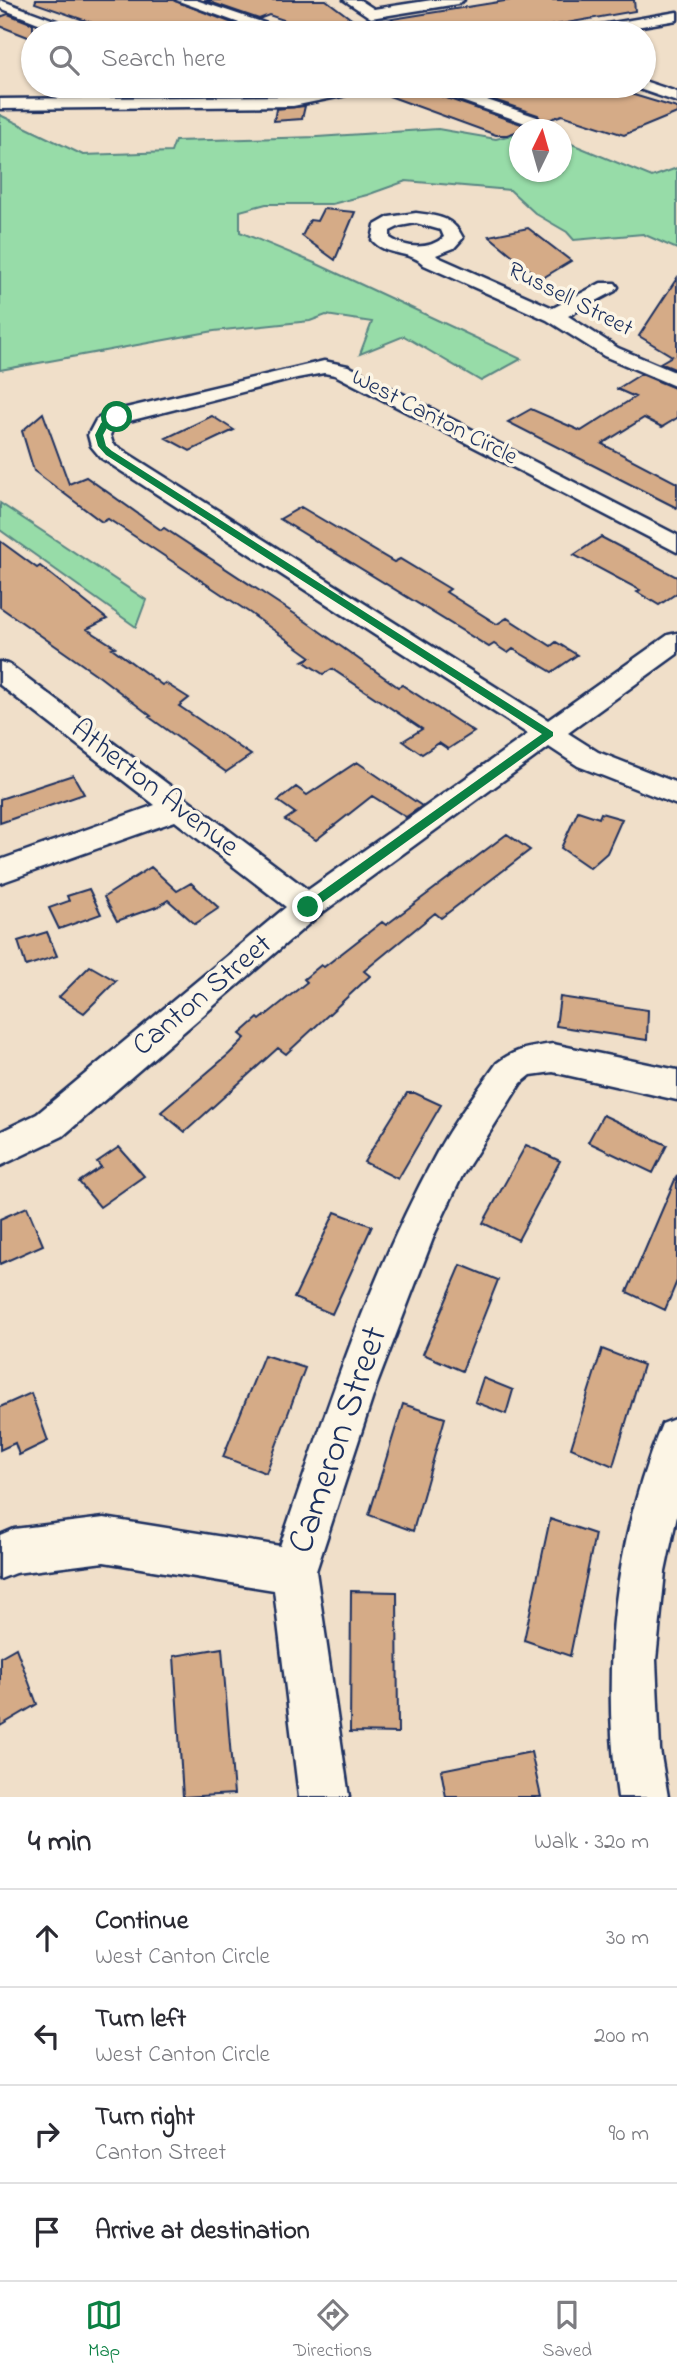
<!DOCTYPE html>
<html lang="en">
<head>
<meta charset="utf-8">
<style>
	:root { --surface:#fff; --page:#f2f2f3; --text:#2b2b33; --muted:#7c7c81; --line:#e1e1e2; --accent:#0b8043 }
	body { margin:0; font-family:"Indie Flower",sans-serif; background:var(--page); color:var(--text) }
	.compass { position:absolute; left:509px; top:119px; width:63px; height:63px; border-radius:50%; background:var(--surface); box-shadow:0 2px 5px #0004; rotate:5deg }
	.stop { position:absolute; width:21px; height:21px; margin:-16px; border:5px solid #0b8043; border-radius:50%; background:#fff }
	.stop.end { background:#0b8043; border-color:#fff; box-shadow:0 2px 7px #0008 }
	.list { margin:0; padding:0; list-style:none }
	h2 { display:flex; justify-content:space-between; align-items:center; height:91px; margin:0; padding:0 28px; font-size:30px }
	h2 small { font-size:23px; font-weight:400; color:var(--muted) }
	.list li { display:grid; grid-template-columns:46px 1fr auto; gap:21px; align-items:center; box-sizing:border-box; height:98px; padding:0 28px; border-top:2px solid var(--line) }
	.list b { display:block; font-size:26px; white-space:nowrap }
	.list p { margin:0; font-size:23px; white-space:nowrap; color:var(--muted) }
	.list em { font-size:23px; font-style:normal; color:var(--muted) }
	.icon { flex:none; width:38px; height:38px; fill:none; stroke:currentColor; stroke-width:2; stroke-linecap:round; stroke-linejoin:round }
	.map { position:relative; flex:none; width:677px; height:1797px; overflow:hidden }
	.search { position:absolute; background:var(--surface); box-shadow:0 2px 5px #0004; left:21px; right:21px; top:21px; height:77px; display:flex; align-items:center; gap:18px; box-sizing:border-box; padding:0 24px; border-radius:38px; color:var(--muted); font-size:26px }
	.sheet { height:483px; background:var(--surface) }
	nav { display:flex; justify-content:space-around; align-items:center; box-sizing:border-box; height:98px; border-top:2px solid var(--line); background:var(--surface); font-size:19px; color:var(--muted) }
	nav a { display:grid; justify-items:center; gap:4px }
	nav .on { color:var(--accent) }
	.map>svg:first-child { display:block }
	.green { fill:#97dca8; stroke:#598683; stroke-width:2 }
	.building { fill:#d5ab87; stroke:#1b2f5e; stroke-width:2 }
	.lines { fill:none; stroke-linecap:round; stroke-linejoin:round }
	.street-casing { stroke:#1b2f5e; stroke-width:5 }
	.street { fill:#fcf5e5; fill-rule:evenodd }
	.route { fill:#0b8043 }
	.labels { text-anchor:middle; dominant-baseline:central; stroke-width:7; stroke-linejoin:round; paint-order:stroke }
	.far-street-label { font-size:24px; fill:#1b2f5e; stroke:#fcf5e5 }
	.street-label { font-size:30px; fill:#1b2f5e; stroke:#fcf5e5 }
	.near-street-label { font-size:37px; fill:#1b2f5e; stroke:#fcf5e5 }
</style>
</head>
<body>
<div class="map">
<svg width="677" height="1797" viewBox="0 0 677 1797">
	<rect width="100%" height="100%" fill="#f0dfc9"/>
	<filter id="ink" filterUnits="userSpaceOnUse"><feTurbulence type="fractalNoise" baseFrequency=".0143" numOctaves="2"/><feDisplacementMap in="SourceGraphic" scale="14" xChannelSelector="R" yChannelSelector="G"/><feConvolveMatrix kernelMatrix="1 2 1 2 8 2 1 2 1" color-interpolation-filters="sRGB"/></filter>
	<g filter="url(#ink)">
		<path class="green" d="M0 115 83 155 171 152 175 141 317 137 438 129 496 139 519 133 520 172H562V140L652 177 677 168V249L643 234 574 240 567 232 536 214 510 190 406 181 367 195 332 204H266L240 211V232L317 264 521 359 481 381 404 336 360 354 372 322 326 315 310 321 214 331 0 370Z
			M0 503 146 600 136 627 0 530Z"/>
		<path class="building" d="M36 0H173L240 26 219 33H121L35 3Z
			M204 0H326L370 33H322L269 15 259 19Z
			M511 0H634L635 11 510 33H381L380 21Z
			M8 14 33 24V39L0 26V17Z
			M370 86H421L426 91 524 125 533 126 507 135H496L370 89Z
			M453 86H604L677 108V113L624 135 562 115 540 123 538 115Z
			M305 106 302 119 274 121 276 109Z
			M323 209 355 212 335 260 302 236 310 220 317 221Z
			M528 228 571 261 541 279 489 236Z
			M677 278V370L660 363 672 356 639 336Z
			M641 374 677 389V418L662 427 644 418 602 444 677 483V508L508 422 531 409 581 431 635 397 617 389Z
			M43 413 69 484 86 477 161 530 164 528 301 618 398 687 402 685 474 732 448 749 439 743 422 754 403 741 422 729 332 669 323 674 303 661 311 657 250 613 122 528 108 519 102 522 34 471 22 431Z
			M212 416 234 430 190 451 166 438Z
			M301 507 394 562 400 559 450 589 446 592 497 624 507 618 551 646 556 642 577 655 552 672 513 649 508 653 494 644 489 647 280 519Z
			M601 537 677 577V593L659 605 637 592 640 590 574 555Z
			M0 541 37 568 40 566 107 619 87 629 115 647 112 648 162 685 165 683 189 698 179 706 251 755 226 772 149 717 151 716 100 677 0 607Z
			M357 762 422 806 406 817 372 796 316 840 285 820 295 813 278 801 296 787 307 795Z
			M73 775 84 794 0 823V799Z
			M578 811 599 818 601 813 622 819 607 853 590 868 561 848Z
			M507 834 530 850 441 918 435 913 364 971 370 976 286 1054 278 1048 185 1132 161 1112 229 1054 245 1038 240 1034 258 1018 260 1020 307 982 304 979 321 965 324 967 382 922 386 925Z
			M151 867 177 891 191 883 219 908 195 924 168 900 159 906 117 921 104 897Z
			M89 889 101 914 59 929 49 908 69 901 67 896Z
			M47 932 57 956 26 966 18 941Z
			M90 966 116 981 84 1013 59 997Z
			M560 997 648 1010 647 1040 556 1026Z
			M407 1093H415L441 1105 398 1179 364 1162Z
			M603 1115 667 1145 653 1173 588 1142Z
			M526 1145 560 1161 518 1240 483 1223Z
			M119 1147 144 1176 100 1207 79 1182 101 1167 97 1162Z
			M677 1175V1281L665 1310 627 1292Z
			M27 1207 43 1245 0 1264V1219Z
			M335 1212 372 1226 332 1314 294 1298Z
			M461 1265 498 1280 462 1371 423 1354Z
			M602 1349 643 1365 613 1466 571 1448Z
			M264 1355 305 1368 266 1473 223 1457Z
			M483 1378 513 1390 506 1414 475 1402Z
			M31 1393 48 1441 19 1455 15 1443 0 1450V1407Z
			M403 1404 445 1418 413 1531 369 1515Z
			M550 1519 595 1534 570 1656 524 1640Z
			M351 1591 397 1592 398 1733 350 1732Z
			M16 1648 37 1704 0 1726V1657Z
			M222 1648 234 1794 183 1797 174 1656Z
			M531 1752 541 1797H446L441 1770Z"/>
		<g class="lines">
			<g class="street-casing">
				<path id="street" d="M0 0 81 30 83 33H64L0 8Z
					M176 0H196L285 30 287 33H267Z
					M344 0H360L374 9 432 0H464L457 4 371 18Z
					M677 12V20L601 33H571L578 29Z
					M644 81 677 92V102L639 89 636 86H644Z
					M344 86H367L364 89 342 96 293 106 0 109V99L293 96Z
					M424 86H446L537 117 539 120 537 123H525L427 89Z
					M416 213C438 216 453 217 463 238L454 248 436 255 438 257 553 308 601 283H615L618 287 615 291 568 316 618 348 677 373V387L604 356 547 320 424 265C411 250 386 257 372 240L375 225 389 217ZM416 223 441 230 444 237C429 250 407 249 390 238V231L400 226Z
					M324 361 348 366 677 535V552L335 375 324 373 297 378 125 422 113 429 110 435 113 444 548 720 668 635 677 633V654L568 733 598 752 677 783V805L578 766 549 747 319 915 63 1136 0 1166V1132L37 1114 286 907 175 821 0 883V860L155 805 0 685V662L10 665 308 890 528 734 101 458 91 446 88 435 96 420 109 412Z
					M553 1044 677 1070V1100L553 1072 531 1075 521 1083 462 1176 435 1233 377 1384 316 1571 349 1797H299L274 1590 104 1562 15 1573 0 1579V1535L14 1529 104 1518 280 1546C325 1414 368 1279 435 1156 452 1123 476 1093 497 1063 515 1049 531 1047 553 1044Z
					M677 1418V1515L665 1572 656 1660 660 1750 668 1797H618C601 1671 613 1543 662 1424Z"/>
			</g>
			<use href="#street" class="street"/>
		</g>
	</g>
	<path class="route" d="M114 415 121 417 108 426 103 435 106 446 112 451 553 732V736L312 910H304V904L542 734 106 455 98 446 95 435 101 423Z"/>
	<g class="labels">
		<g class="far-street-label">
			<text transform="translate(570 300) rotate(27)">Russell Street</text>
			<text transform="translate(434 418) rotate(27)">West Canton Circle</text>
		</g>
		<g class="street-label">
			<text transform="translate(154 789) rotate(38)">Atherton Avenue</text>
			<text transform="translate(203 996) rotate(-40)">Canton Street</text>
		</g>
		<g class="near-street-label">
			<text transform="translate(339 1440) rotate(-71)">Cameron Street</text>
		</g>
	</g>
</svg>
<svg class="compass" viewBox="-18 -18 36 36"><path d="M0-13l5 13h-10z" fill="#e53935"/><path d="M0 13l5-13h-10z" fill="#7c7c81"/></svg>
<div class="stop" style="left:117px;top:417px"></div>
<div class="stop end" style="left:308px;top:907px"></div>
<div class="search"><svg class="icon" aria-label="search" viewBox="0 0 24 24"><circle cx="10" cy="10" r="6"/><path d="M15 15l6 6"/></svg>Search here</div>
</div>
<section class="sheet">
<h2>4 min<small>Walk · 320 m</small></h2>
<ul class="list">
<li><svg class="icon" aria-label="ahead" viewBox="0 0 24 24"><path d="M12 20V5M6 11l6-6 6 6"/></svg><div><b>Continue</b><p>West Canton Circle</p></div><em>30 m</em></li>
<li><svg class="icon" aria-label="left" viewBox="0 0 24 24"><path d="M17 20v-9H6M10 6l-5 5 5 5"/></svg><div><b>Turn left</b><p>West Canton Circle</p></div><em>200 m</em></li>
<li><svg class="icon" aria-label="right" viewBox="0 0 24 24"><path d="M7 20v-9h11M14 6l5 5-5 5"/></svg><div><b>Turn right</b><p>Canton Street</p></div><em>90 m</em></li>
<li><svg class="icon" aria-label="arrive" viewBox="0 0 24 24"><path d="M6 21V4h12l-3 4 3 4H6"/></svg><div><b>Arrive at destination</b></div></li>
</ul>
</section>
<nav>
<a class="on"><svg class="icon" aria-label="map" viewBox="0 0 24 24"><path d="M3 6l6-2 6 2 6-2v14l-6 2-6-2-6 2zM9 4v14M15 6v14"/></svg>Map</a>
<a><svg class="icon" aria-label="directions" viewBox="0 0 24 24"><path d="M12 3l9 9-9 9-9-9zM9 14v-3h6M13 9l2 2-2 2"/></svg>Directions</a>
<a><svg class="icon" aria-label="saved" viewBox="0 0 24 24"><path d="M7 4h10v16l-5-4-5 4z"/></svg>Saved</a>
</nav>
</body>
</html>
